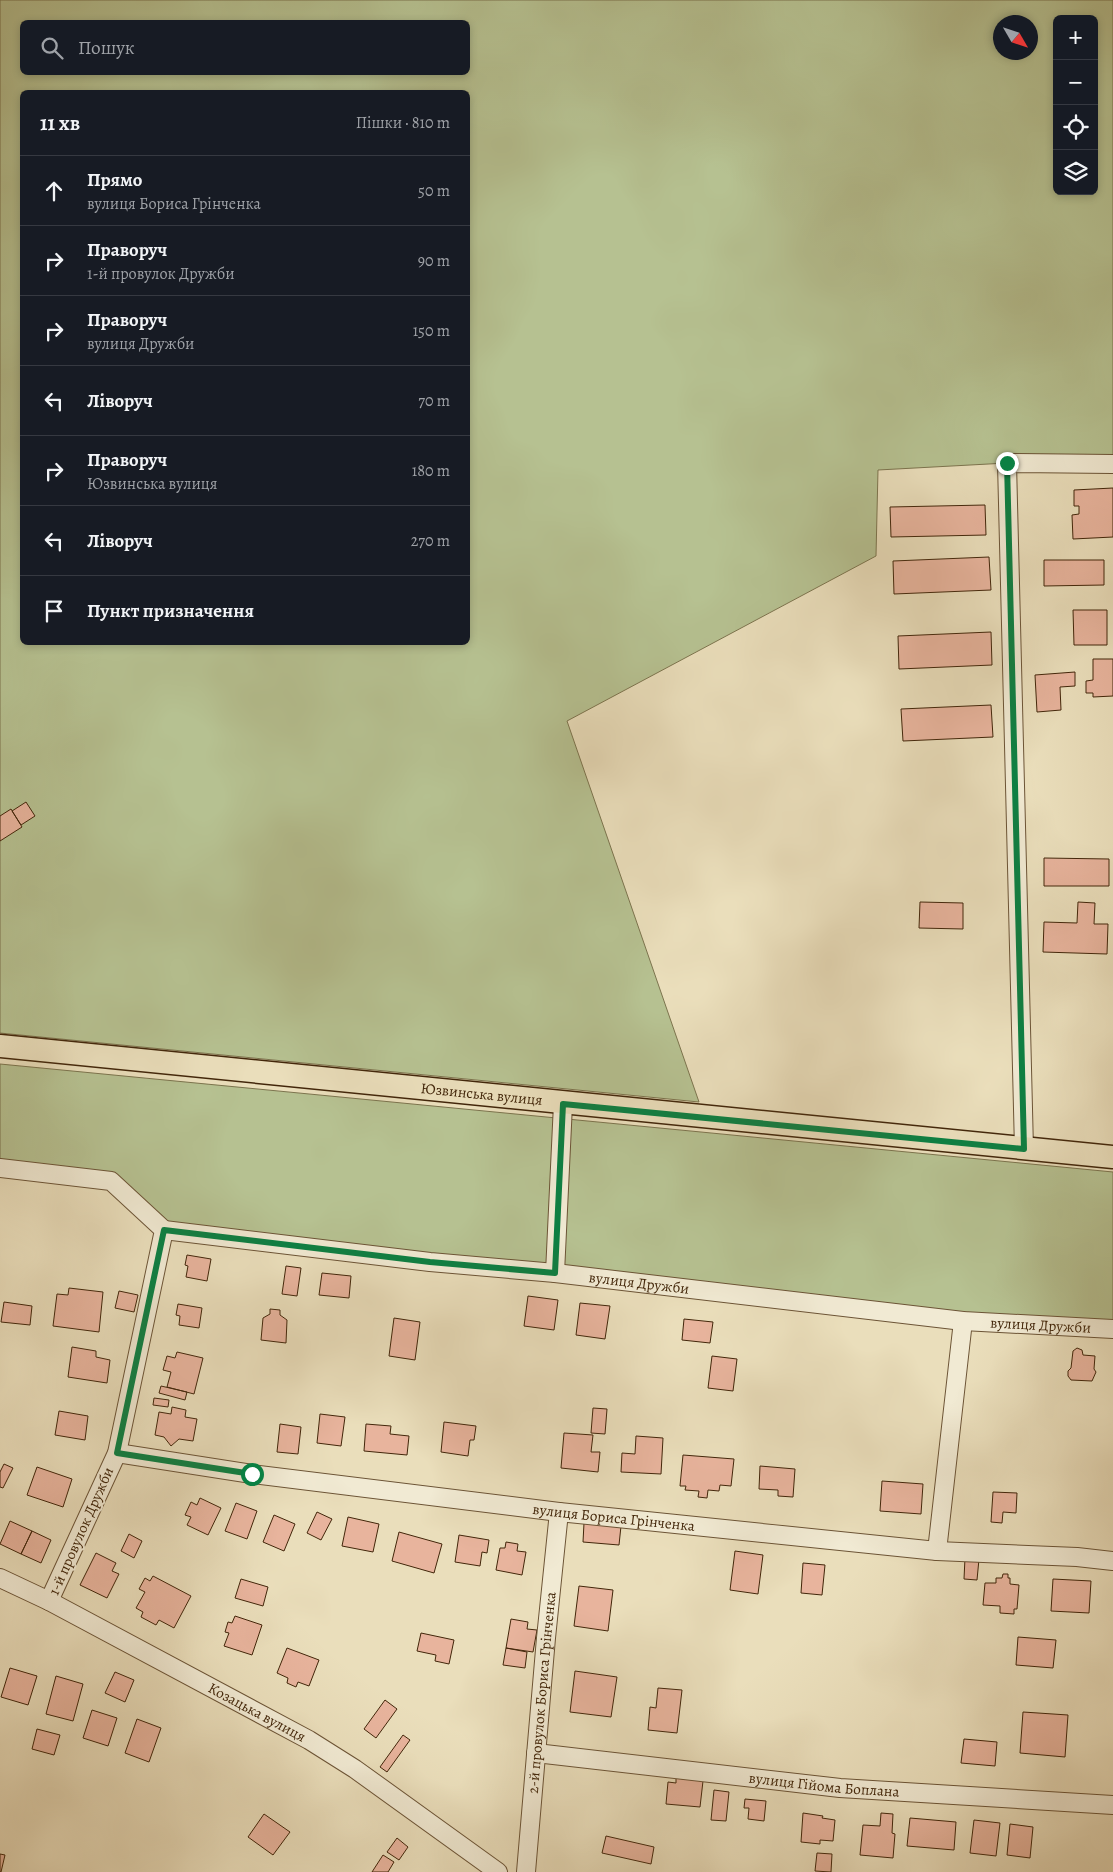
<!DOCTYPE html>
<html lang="uk">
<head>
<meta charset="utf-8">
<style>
	:root { --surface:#171b24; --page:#242831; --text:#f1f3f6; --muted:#9ea1a6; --line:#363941 }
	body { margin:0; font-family:Alegreya,serif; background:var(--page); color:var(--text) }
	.controls { position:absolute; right:15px; top:15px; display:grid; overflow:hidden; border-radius:8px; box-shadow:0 2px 8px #0003 }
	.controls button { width:45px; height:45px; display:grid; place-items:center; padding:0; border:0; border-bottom:1px solid var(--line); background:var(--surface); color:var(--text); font:25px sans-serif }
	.compass { position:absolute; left:993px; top:15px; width:45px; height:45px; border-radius:50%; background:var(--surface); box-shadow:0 2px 8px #0003; rotate:129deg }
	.stop { position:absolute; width:15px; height:15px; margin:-11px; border:4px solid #0b8043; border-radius:50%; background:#fff }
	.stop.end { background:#0b8043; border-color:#fff; box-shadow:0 1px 5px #0008 }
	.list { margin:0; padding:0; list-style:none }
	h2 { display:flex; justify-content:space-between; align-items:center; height:65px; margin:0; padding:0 20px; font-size:21px }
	h2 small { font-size:16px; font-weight:400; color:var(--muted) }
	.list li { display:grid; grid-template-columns:32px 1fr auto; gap:15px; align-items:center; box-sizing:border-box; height:70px; padding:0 20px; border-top:1px solid var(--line) }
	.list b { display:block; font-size:19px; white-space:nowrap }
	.list p { margin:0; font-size:16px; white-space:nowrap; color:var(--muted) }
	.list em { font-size:16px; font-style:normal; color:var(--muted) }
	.icon { flex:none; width:28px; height:28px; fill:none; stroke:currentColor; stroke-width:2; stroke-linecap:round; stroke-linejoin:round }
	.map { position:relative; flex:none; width:1113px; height:1872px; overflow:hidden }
	.search { position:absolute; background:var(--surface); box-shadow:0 2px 8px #0003; left:20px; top:20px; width:450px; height:55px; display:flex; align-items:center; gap:12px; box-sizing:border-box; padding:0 18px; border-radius:8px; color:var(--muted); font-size:19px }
	.panel { position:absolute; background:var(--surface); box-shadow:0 2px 8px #0003; left:20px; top:90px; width:450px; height:555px; border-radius:8px }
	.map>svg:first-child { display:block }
	.green { fill:#b6c191; stroke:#7c744e; fill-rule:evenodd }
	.building { fill:#e8b49d; stroke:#42260a }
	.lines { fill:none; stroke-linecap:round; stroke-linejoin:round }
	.minor-casing { stroke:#6c5436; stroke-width:20 }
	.major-casing { stroke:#42260a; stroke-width:25 }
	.minor { stroke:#f1ead3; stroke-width:18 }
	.major { stroke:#eadebb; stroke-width:22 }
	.route { stroke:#0b8043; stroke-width:6 }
	.labels { text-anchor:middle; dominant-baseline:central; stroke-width:4; stroke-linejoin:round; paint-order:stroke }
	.street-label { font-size:15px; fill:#42260a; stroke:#f1ead3 }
</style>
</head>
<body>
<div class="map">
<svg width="1113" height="1872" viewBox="0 0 1113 1872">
	<rect width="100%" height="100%" fill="#eadebb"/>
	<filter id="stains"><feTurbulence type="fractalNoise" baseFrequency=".004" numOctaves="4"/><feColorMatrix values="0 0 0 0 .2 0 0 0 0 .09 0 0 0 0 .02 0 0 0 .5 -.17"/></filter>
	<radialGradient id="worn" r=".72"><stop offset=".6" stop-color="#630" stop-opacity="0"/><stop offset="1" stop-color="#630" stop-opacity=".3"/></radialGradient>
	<path class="green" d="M0 0H1113V464L1007 463 878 470 876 556 567 721 699 1102 0 1033ZM1057 19H1094V191H1057ZM22 22H468V72H22ZM1000 22H1030V52H1000ZM22 92H468V642H22Z
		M0 1064 1113 1172V1329L164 1230 111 1181 0 1168Z"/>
	<path class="building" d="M1113 488V537L1073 539 1072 515 1079 514V506H1074V490Z
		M985 505 986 535 891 537 890 507Z
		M989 557 991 590 894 594 893 561Z
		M1044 560H1104V585L1044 586Z
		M1073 610H1107V645H1074Z
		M991 632 992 665 899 669 898 636Z
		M1093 659H1113V696L1093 697V693H1086V681L1093 680Z
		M1075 672V686L1060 687 1061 710 1037 712 1035 675Z
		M991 705 993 737 903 741 901 709Z
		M26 802 35 816 21 825 12 811Z
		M11 809 22 827 0 841V816Z
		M1044 858 1109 859V886H1044Z
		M920 902 963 903V929L919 928Z
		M1078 902 1095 903 1094 924H1108L1107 954 1043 952 1044 922 1077 923Z
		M187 1255 211 1259 207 1281 186 1277 188 1266 185 1265Z
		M286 1266 301 1268 297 1296 282 1294Z
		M322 1273 351 1276 349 1298 319 1295Z
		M69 1288 103 1292 99 1332 53 1326 57 1294 68 1295Z
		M119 1291 138 1295 134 1312 115 1308Z
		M528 1296 558 1300 554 1330 524 1326Z
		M4 1302 32 1306 30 1325 1 1322Z
		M580 1303 610 1306 605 1339 576 1335Z
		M178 1304 202 1308 199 1328 179 1325 180 1316 176 1315Z
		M270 1309 280 1310V1315L287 1320 286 1343 261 1340 263 1318 270 1314Z
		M394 1318 420 1322 415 1360 389 1356Z
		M684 1319 713 1322 710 1343 682 1340Z
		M72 1347 96 1351V1357L110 1360 107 1383 68 1377Z
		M1077 1348 1082 1350 1083 1355 1095 1356 1094 1369 1096 1372 1092 1381 1071 1380 1068 1376V1371L1071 1368 1073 1351Z
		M177 1352 203 1358 194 1394 167 1387 171 1372 163 1370 167 1356 175 1358Z
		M712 1356 737 1359 733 1391 708 1388Z
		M161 1386 187 1392 185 1400 159 1393Z
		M154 1398 169 1400 168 1407 153 1405Z
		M172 1407 186 1410 185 1417 197 1419 193 1441 179 1439 171 1446 164 1437 155 1435 159 1412 171 1414Z
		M593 1408 607 1409 605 1434 591 1433Z
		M59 1411 88 1416 85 1440 55 1435Z
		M320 1414 345 1417 341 1446 317 1443Z
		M444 1422 476 1426 474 1440H470L468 1456 441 1452Z
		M280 1424 301 1427 298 1454 277 1452Z
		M366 1424 391 1426 390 1434 409 1436 407 1455 364 1451Z
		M564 1433 593 1435 591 1452H600L598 1472 561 1468Z
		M636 1436 663 1438 661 1474 621 1472 622 1453 635 1454Z
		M683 1455 734 1459 731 1486 720 1485 719 1491 708 1490 707 1498 698 1497 699 1491 685 1490 686 1486H680Z
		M4 1464 13 1468 3 1488 0 1487V1472Z
		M760 1466 795 1469 793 1497 778 1496V1490L759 1489Z
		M37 1467 72 1479 63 1507 27 1495Z
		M882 1481 923 1484 921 1514 880 1511Z
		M993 1492 1017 1493 1016 1513 1003 1512 1002 1523 991 1522Z
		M200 1498 221 1508 208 1535 187 1525 191 1517 185 1515 191 1502 197 1505Z
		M236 1503 257 1511 247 1539 225 1531Z
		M317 1512 332 1519 321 1540 307 1533Z
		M274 1515 295 1524 284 1551 263 1542Z
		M348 1517 379 1524 373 1552 342 1546Z
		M10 1521 32 1531 21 1554 0 1544Z
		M584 1523 621 1526 619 1545 583 1542Z
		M32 1531 51 1540 41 1563 21 1554Z
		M399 1532 442 1544 434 1573 392 1561Z
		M129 1534 142 1541 134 1558 121 1551Z
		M459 1535 489 1540 487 1553 482 1552 480 1566 455 1562Z
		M506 1542 518 1544 517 1551 526 1552 522 1575 496 1570 500 1548H505Z
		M735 1551 763 1555 758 1594 730 1590Z
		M96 1553 116 1563 112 1571 119 1574 107 1598 80 1585Z
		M965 1558 979 1559 977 1580 964 1579Z
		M803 1563 825 1565 822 1595 801 1593Z
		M1003 1574H1008V1578H1010V1584L1019 1585 1017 1609H1014V1614L1000 1613V1606L983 1605 985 1583H996V1578H1002Z
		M153 1576 191 1596 174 1628 159 1620 156 1625 141 1617 143 1612 136 1608 145 1592 139 1589 145 1578 150 1581Z
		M241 1579 268 1587 263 1606 235 1598Z
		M1053 1579 1091 1581 1089 1613 1051 1611Z
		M579 1586 613 1590 608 1631 574 1626Z
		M235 1616 262 1625 252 1655 224 1646 229 1633 225 1632 228 1622 232 1623Z
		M511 1619 528 1622 527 1629 537 1630 533 1652 506 1648Z
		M421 1633 454 1640 449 1664 435 1661 436 1655 417 1651Z
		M1018 1637 1056 1640 1053 1668 1016 1665Z
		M287 1648 319 1660 309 1686 298 1682 296 1687 287 1683 288 1678 277 1673Z
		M506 1648 527 1652 525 1668 503 1665Z
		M10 1668 37 1676 28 1705 1 1697Z
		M575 1671 617 1677 611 1717 570 1712Z
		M115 1672 134 1680 125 1702 105 1693Z
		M56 1676 83 1684 73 1721 46 1714Z
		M658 1688 682 1690 677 1733 648 1730 650 1707 656 1708Z
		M385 1700 397 1709 376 1738 364 1729Z
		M92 1710 117 1718 108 1746 83 1738Z
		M1023 1712 1068 1715 1065 1757 1020 1753Z
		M137 1719 161 1728 149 1762 125 1753Z
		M37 1729 60 1735 54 1755 32 1749Z
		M403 1735 410 1740 387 1772 380 1767Z
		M964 1739 997 1742 995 1766 961 1763Z
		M676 1778 703 1781 700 1807 666 1804 668 1782 676 1783Z
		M714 1790 729 1792 726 1821 711 1820Z
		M745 1799 766 1801 764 1821 748 1819 749 1808H744Z
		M803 1813 823 1816 822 1818 835 1820 833 1841 820 1840V1844L801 1842Z
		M881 1813 893 1814 892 1833 895 1834 893 1858 860 1855 863 1825 880 1826Z
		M264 1814 290 1832 273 1855 248 1837Z
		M910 1818 956 1822 954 1850 907 1846Z
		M974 1820 1000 1823 996 1856 970 1853Z
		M1010 1824 1033 1827 1030 1858 1007 1855Z
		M606 1836 654 1847 651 1864 602 1853Z
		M397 1838 408 1847 399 1860 387 1852Z
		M817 1853 832 1854 831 1872 815 1871Z
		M0 1854 5 1855 1 1872H0Z
		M383 1855 394 1862 388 1872H372Z"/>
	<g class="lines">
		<g class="minor-casing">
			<g id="minor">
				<path d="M1024 1149 1007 463 1113 464"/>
				<path d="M0 1168 111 1181 164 1230 117 1453 49 1601"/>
				<path id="s1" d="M164 1230 430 1262 555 1273 963 1321 1113 1329"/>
				<path d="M555 1273 563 1104"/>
				<path id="s2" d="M117 1453 252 1474 559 1512 937 1551 1077 1557 1113 1561"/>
				<path d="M937 1551 963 1321"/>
				<path id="s3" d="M0 1578 49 1601 309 1740 355 1769 498 1872"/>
				<path id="s4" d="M536 1753 840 1788 1113 1805"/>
				<path id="s5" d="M526 1872 546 1638 559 1512"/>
			</g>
		</g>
		<g class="major-casing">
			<g id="major">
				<path id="s6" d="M0 1046 1113 1157"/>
			</g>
		</g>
		<use href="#minor" class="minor"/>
		<use href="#major" class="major"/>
	</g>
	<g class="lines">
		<path class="route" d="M252 1474 117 1453 164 1230 430 1262 555 1273 563 1104 1024 1149 1007 463"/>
	</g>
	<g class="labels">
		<g class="street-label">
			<text stroke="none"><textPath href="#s6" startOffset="484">Юзвинська вулиця</textPath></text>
			<text stroke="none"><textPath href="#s1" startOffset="478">вулиця Дружби</textPath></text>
			<text stroke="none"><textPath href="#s1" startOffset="882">вулиця Дружби</textPath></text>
			<text stroke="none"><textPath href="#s2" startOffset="501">вулиця Бориса Грінченка</textPath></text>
			<text transform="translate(81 1531) rotate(-66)">1-й провулок Дружби</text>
			<text stroke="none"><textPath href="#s5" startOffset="180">2-й провулок Бориса Грінченка</textPath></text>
			<text stroke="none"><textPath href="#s3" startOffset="290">Козацька вулиця</textPath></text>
			<text stroke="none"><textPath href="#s4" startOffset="290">вулиця Гійома Боплана</textPath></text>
		</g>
	</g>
	<rect width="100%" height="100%" filter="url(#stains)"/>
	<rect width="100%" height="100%" fill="url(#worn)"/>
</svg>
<div class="controls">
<button>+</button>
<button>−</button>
<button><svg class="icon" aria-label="locate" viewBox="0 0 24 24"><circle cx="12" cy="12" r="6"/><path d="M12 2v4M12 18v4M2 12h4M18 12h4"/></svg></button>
<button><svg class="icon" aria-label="layers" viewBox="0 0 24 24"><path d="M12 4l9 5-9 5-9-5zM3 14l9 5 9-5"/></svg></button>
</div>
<svg class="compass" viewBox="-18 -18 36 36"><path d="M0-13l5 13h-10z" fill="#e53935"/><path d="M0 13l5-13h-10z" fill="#9ea1a6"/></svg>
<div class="stop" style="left:252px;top:1474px"></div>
<div class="stop end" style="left:1007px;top:463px"></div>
<div class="search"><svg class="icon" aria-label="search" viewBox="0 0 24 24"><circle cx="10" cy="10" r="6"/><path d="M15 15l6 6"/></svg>Пошук</div>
<section class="panel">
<h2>11 хв<small>Пішки · 810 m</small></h2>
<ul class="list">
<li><svg class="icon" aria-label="ahead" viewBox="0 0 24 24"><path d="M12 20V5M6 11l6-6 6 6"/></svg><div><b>Прямо</b><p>вулиця Бориса Грінченка</p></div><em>50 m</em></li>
<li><svg class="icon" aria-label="right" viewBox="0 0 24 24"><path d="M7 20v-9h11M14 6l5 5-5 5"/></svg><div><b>Праворуч</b><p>1-й провулок Дружби</p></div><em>90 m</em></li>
<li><svg class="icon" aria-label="right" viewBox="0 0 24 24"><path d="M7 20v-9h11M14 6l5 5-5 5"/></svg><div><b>Праворуч</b><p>вулиця Дружби</p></div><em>150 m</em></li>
<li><svg class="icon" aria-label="left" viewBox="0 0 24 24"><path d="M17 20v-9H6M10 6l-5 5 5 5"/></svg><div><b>Ліворуч</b></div><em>70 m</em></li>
<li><svg class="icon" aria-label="right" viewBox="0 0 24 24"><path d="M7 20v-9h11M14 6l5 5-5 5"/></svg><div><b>Праворуч</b><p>Юзвинська вулиця</p></div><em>180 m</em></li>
<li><svg class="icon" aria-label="left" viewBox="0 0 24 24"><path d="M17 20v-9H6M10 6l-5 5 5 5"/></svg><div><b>Ліворуч</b></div><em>270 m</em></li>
<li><svg class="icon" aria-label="arrive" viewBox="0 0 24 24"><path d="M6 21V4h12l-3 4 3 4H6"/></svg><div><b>Пункт призначення</b></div></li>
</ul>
</section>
</div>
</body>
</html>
